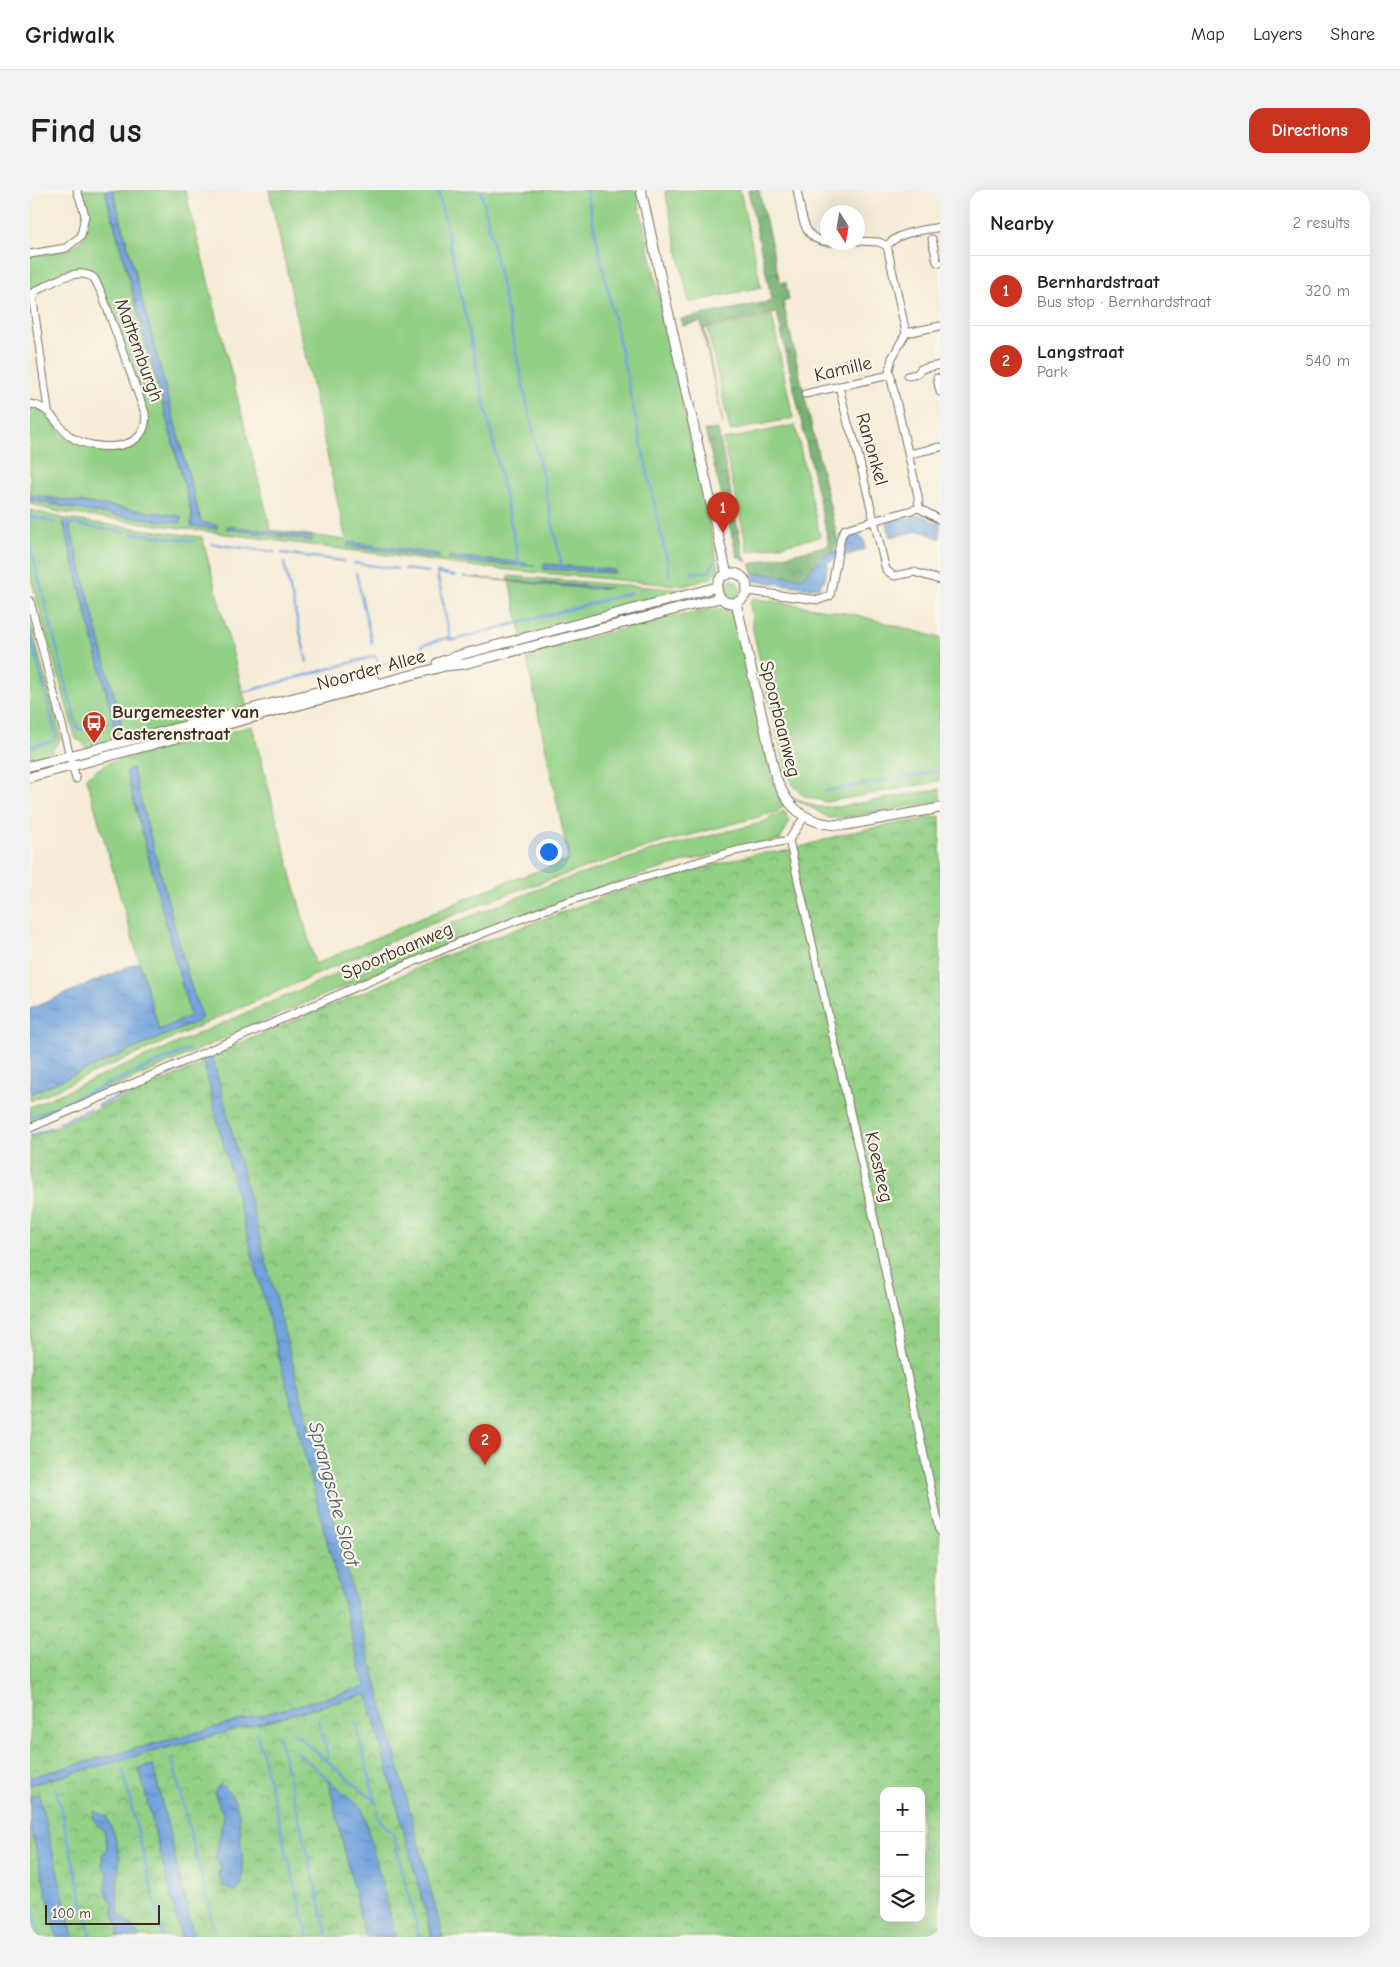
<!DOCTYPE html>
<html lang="en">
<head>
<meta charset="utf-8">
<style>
	:root { --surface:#fff; --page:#f2f2f2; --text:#202124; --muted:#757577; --line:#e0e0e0; --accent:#c8321e }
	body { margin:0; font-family:"Comic Neue",sans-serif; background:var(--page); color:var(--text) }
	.controls { position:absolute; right:15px; bottom:15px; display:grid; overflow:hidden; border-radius:10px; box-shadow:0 5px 20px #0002 }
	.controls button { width:45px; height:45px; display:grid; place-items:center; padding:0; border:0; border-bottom:1px solid var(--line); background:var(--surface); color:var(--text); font:25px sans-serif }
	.compass { position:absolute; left:790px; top:15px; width:45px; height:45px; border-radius:50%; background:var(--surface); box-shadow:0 5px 20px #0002; rotate:169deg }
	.scale { position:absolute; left:15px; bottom:12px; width:115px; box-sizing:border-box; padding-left:5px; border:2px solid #3b2a1e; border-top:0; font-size:14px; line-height:18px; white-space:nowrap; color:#3b2a1e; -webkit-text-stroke:4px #fbf7ec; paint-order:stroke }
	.you { position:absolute; left:518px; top:661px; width:18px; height:18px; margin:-12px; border:4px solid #fff; border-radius:50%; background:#1a73e8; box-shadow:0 0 0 8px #1a73e833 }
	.badge { display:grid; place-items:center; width:32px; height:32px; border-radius:50%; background:var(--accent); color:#fff; font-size:16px; font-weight:700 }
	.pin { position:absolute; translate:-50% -41px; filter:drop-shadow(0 1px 2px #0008) }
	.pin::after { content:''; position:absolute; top:26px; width:18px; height:15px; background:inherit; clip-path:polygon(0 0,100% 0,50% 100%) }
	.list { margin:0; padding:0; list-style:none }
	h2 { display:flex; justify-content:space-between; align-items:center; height:65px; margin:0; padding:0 20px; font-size:21px }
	h2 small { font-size:16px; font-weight:400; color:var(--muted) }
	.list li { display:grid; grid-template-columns:32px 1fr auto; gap:15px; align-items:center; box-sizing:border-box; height:70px; padding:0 20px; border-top:1px solid var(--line) }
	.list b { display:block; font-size:19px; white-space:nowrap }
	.list p { margin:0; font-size:16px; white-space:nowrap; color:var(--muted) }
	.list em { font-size:16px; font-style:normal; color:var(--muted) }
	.icon { flex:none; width:28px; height:28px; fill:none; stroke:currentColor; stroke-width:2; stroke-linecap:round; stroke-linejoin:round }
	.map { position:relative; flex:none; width:910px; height:1747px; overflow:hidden; border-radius:15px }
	header { display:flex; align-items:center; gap:30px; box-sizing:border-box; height:70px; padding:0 25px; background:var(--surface); border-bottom:1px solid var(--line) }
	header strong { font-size:24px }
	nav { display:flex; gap:28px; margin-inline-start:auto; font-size:18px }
	.intro { display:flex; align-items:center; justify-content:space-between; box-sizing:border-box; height:120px; padding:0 30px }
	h1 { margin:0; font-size:35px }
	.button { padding:12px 22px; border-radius:15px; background:var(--accent); color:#fff; font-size:18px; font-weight:700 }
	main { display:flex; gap:30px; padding:0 30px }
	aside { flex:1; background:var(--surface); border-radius:15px; box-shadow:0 5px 20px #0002 }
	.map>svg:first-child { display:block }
	.grass { fill:#92d085; stroke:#667d52; fill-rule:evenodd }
	.forest { fill:url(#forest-crowns); stroke:#586e48 }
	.park { fill:url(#park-crowns); stroke:#667d52; fill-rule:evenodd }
	.water { fill:url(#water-ripples); stroke:#56667d }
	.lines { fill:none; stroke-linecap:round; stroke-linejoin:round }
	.stream { stroke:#71a3dc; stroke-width:2.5 }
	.minor-casing { stroke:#7c6e5e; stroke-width:9 }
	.tertiary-casing { stroke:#7c6e5e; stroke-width:11 }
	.minor { stroke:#fff; stroke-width:7 }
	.tertiary { stroke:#fff; stroke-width:9 }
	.labels { text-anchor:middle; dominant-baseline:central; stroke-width:4.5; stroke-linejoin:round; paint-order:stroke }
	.street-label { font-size:19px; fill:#3b2a1e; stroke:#fbf7ec }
	.poi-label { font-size:19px; font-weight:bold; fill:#3b2a1e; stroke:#fbf7ec; text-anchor:start }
	.water-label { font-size:20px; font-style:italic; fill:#4e5460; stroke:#fbf7ec }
</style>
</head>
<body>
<header>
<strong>Gridwalk</strong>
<nav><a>Map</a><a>Layers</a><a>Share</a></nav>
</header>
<div class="intro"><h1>Find us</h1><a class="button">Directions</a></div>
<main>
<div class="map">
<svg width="910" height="1747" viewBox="0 0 910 1747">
	<defs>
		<pattern id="forest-crowns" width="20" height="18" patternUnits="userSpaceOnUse" patternTransform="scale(1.25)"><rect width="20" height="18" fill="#75b272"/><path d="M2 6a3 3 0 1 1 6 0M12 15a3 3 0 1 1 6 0" fill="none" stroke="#61915d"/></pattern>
		<pattern id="park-crowns" width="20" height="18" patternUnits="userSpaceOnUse" patternTransform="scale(1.25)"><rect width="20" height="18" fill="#92d085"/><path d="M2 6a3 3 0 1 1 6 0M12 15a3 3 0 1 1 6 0" fill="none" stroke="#78a96c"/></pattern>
		<pattern id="water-ripples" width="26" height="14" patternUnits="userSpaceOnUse" patternTransform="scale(1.25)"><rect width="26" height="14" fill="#71a3dc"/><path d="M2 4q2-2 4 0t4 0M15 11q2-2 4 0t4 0" fill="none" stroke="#5e85b2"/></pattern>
	</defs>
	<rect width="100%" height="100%" fill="#fbf7ec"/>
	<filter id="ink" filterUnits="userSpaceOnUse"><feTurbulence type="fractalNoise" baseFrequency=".02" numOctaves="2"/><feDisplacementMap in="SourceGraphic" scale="10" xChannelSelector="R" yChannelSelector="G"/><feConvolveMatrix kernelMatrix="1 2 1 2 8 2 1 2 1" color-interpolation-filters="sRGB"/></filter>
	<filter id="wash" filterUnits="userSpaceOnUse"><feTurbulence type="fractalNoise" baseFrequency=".0096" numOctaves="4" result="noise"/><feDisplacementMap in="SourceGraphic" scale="20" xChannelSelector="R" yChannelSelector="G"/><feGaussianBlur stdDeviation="1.12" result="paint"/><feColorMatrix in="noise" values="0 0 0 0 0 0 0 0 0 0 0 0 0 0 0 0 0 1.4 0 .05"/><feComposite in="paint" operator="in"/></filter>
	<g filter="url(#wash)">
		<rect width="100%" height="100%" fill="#f5ebd6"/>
		<path class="grass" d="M51 0H75L162 324 161 332 184 335 171 332 83 0H155L241 340 316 350 239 0H606L689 379 681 388 654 396 447 377 29 322 0 314V310L95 327 152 329 151 326 0 305V218C26 221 23 242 39 248 46 252 57 252 66 254 92 259 114 261 119 228L70 93C64 85 60 81 50 81L0 101V66C52 60 66 54 51 0Z
			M639 0H710L731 97 659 113 635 1Z
			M742 126 763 228 700 241 678 140Z
			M765 235 790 347 718 362 693 250Z
			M0 320 36 329 172 347 217 518 57 559 52 552 46 549 0 385ZM36 329 39 332 85 537 33 331Z
			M478 386 654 400 660 402 492 446Z
			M692 399a9 9 0 1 1 18 0a9 9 0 1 1-18 0Z
			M723 408 827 425 910 448V591L796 612 774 606 766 598 759 589 755 576 742 523 723 440 720 413Z
			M687 418 701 422 707 436 744 595 754 616 747 622 623 655 477 704 389 739 0 911V904L158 835 172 825 169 821 160 793 102 579 96 581 160 823V827L129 840 56 587 78 573 222 536 285 774 473 693 539 670 496 464 639 427Z
			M0 431 31 548 22 561V569L0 574Z
			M910 599V611L811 628H799L763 607 787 617H807Z
			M754 621 760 631 750 650C650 668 555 702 461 738 304 797 153 867 0 935V917L421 734 519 695 624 660 731 633Z"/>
		<path class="forest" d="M718 0H729L750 92H756L759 110 753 112 808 351 803 361 795 365 771 388 723 383 720 374 799 355 747 123 674 139 693 234 671 132 652 136 651 129 742 111Z
			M688 239 713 364 717 372 707 366 675 240Z"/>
		<path class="park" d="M910 626V1747H0V948L170 875 169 870 341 799 409 768 581 704 724 664 757 661 817 643ZM854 1601H891V1728H854Z"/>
		<path class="water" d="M75 0H83L171 332 187 335V339L161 336 162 324Z
			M0 305 151 326V333L66 323 0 310Z
			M890 325 910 334V349L895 342 888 341 860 347 857 332Z
			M33 331 39 332 92 536 85 537Z
			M197 336 282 347V351L197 339Z
			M830 345 834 351 835 359 798 372 795 389 789 397 781 398 725 391 723 383 771 388C790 375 784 365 814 359L819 347Z
			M318 352 408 364 409 366 408 368 317 356Z
			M419 366 494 373 505 376 457 374 419 370Z
			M514 374 584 380 585 382 582 383 514 379Z
			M433 387 580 398 562 399Z
			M102 578 160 793 172 827 169 831 0 904V819L109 772 129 840 160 826 96 581Z
			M182 865 413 1747H402L337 1504 0 1595V1587L335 1497 185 922 173 869Z
			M123 1575 164 1747H151L109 1578Z
			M298 1589 332 1618 366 1747H335Z
			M190 1594C200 1601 206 1611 209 1623L213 1678 212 1693 206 1702 193 1697 188 1684 191 1678 185 1668 194 1626 185 1606V1600Z
			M9 1604 43 1747H27L0 1635V1607Z
			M64 1621 76 1626 84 1643 90 1667 87 1700 89 1723 111 1747H87L89 1738 83 1724V1713C74 1705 75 1694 78 1684L73 1677 72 1664 78 1659 74 1641 63 1630Z"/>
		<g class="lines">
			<path class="stream" d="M408 0 490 375
				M451 0 532 377
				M556 0 640 385
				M0 326 24 332
				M37 332 36 333 95 342
				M102 343 164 351
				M182 354 244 362
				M0 355 48 540 86 531
				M252 363 313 371
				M254 373 277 472
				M324 373 367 379
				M375 379 398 382
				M326 383 342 454
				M661 383 680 381 684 371
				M0 442 26 546 23 551 0 557
				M419 449 424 450 601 403
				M395 472 392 455 420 447 407 383 425 386
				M215 502 345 466 350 475 385 465
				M795 601 910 581
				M137 885 154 878
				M108 898 130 889
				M68 916 101 901
				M0 928 159 859
				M29 933 60 919
				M0 946 20 938
				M288 1530 298 1565 296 1571
				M262 1542 346 1612 325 1532
				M227 1543 278 1747
				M248 1544 298 1747
				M266 1561 298 1589
				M142 1568 186 1747
				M93 1581 133 1747
				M26 1599 61 1747
				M347 1620 348 1628 363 1644 389 1747
				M0 1706 10 1747"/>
		</g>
	</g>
	<g filter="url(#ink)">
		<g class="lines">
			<g class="minor-casing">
				<path id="minor" d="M767 0C773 27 771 54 805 52
					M902 49 907 72 910 73
					M857 56C869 41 892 41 910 37
					M0 64 36 58 51 46 55 25 47 0
					M2 103 18 220
					M0 104C17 96 45 75 64 88L72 104 115 223C121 263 64 262 41 247 25 235 22 217 0 214
					M876 143 910 136
					M878 186 887 184 891 179 910 175
					M907 188 910 202
					M809 196 818 234 825 252 856 380 864 386 884 382 910 390
					M775 204 860 185
					M879 264 910 257
					M889 318 910 330
					M717 401 789 410 800 406 811 347 815 339 889 318 888 306 859 180 862 168 876 143 857 56 849 52 828 51
					M0 411 46 589
					M775 626 759 650 847 1042 910 1341
					M0 938 430 752 530 714 598 692 705 661 759 650"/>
			</g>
			<g class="tertiary-casing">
				<path id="tertiary" d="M611 0 697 385
					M687 398a15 15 0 1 1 30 0a15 15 0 1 1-30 0Z
					M706 412 746 588C759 621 779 636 816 635L910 618
					M407 473 430 465 687 397
					M0 576 314 495 344 489
					M0 587 415 476 434 474 690 408"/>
			</g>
			<use href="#minor" class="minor"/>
			<use href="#tertiary" class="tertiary"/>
		</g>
	</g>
	<defs>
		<g id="bus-pin" transform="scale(1.25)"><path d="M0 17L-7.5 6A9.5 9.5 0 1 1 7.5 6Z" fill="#c8321e" stroke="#fbf7ec"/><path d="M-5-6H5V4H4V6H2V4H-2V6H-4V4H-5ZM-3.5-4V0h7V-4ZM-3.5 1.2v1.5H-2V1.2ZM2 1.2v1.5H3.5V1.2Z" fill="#fff"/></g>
	</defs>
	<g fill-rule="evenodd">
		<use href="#bus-pin" x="64" y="533"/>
	</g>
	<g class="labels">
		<g class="street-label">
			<text transform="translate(109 160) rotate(70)">Mattemburgh</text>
			<text transform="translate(813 179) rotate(-13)">Kamille</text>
			<text transform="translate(842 259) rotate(74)">Ranonkel</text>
			<text transform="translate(341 480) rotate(-15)">Noorder Allee</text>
			<text transform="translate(750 529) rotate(76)">Spoorbaanweg</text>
			<text transform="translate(367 761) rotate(-23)">Spoorbaanweg</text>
			<text transform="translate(849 977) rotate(77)">Koesteeg</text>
		</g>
		<g class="poi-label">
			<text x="82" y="522">Burgemeester van<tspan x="82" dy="22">Casterenstraat</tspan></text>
		</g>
		<g class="water-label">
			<text transform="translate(304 1304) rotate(75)">Sprangsche Sloot</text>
		</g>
	</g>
</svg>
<div class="controls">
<button>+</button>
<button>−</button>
<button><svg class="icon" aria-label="layers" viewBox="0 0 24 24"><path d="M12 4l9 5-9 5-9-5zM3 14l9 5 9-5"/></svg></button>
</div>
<svg class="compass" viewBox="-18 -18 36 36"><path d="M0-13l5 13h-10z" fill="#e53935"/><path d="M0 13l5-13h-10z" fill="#757577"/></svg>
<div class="scale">100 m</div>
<div class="you"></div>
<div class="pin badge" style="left:693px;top:343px">1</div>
<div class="pin badge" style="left:455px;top:1275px">2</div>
</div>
<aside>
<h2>Nearby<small>2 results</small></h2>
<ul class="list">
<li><span class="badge">1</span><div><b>Bernhardstraat</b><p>Bus stop · Bernhardstraat</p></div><em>320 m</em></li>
<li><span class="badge">2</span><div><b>Langstraat</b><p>Park</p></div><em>540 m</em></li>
</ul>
</aside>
</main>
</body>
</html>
